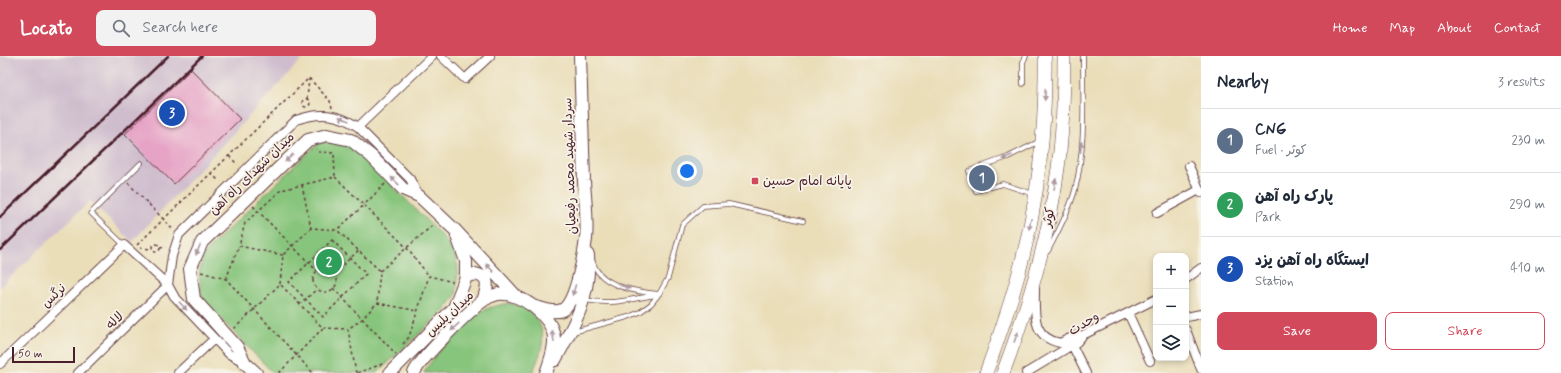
<!DOCTYPE html>
<html lang="en">
<head>
<meta charset="utf-8">
<style>
	:root { --surface:#fff; --page:#f2f2f3; --text:#1f2937; --muted:#747a83; --line:#e0e1e3; --accent:#d1495b }
	body { margin:0; font-family:Mynerve,"Playpen Sans Arabic",sans-serif; background:var(--page); color:var(--text) }
	.controls { position:absolute; right:12px; bottom:12px; display:grid; overflow:hidden; border-radius:8px; box-shadow:0 2px 6px #0003 }
	.controls button { width:36px; height:36px; display:grid; place-items:center; padding:0; border:0; border-bottom:1px solid var(--line); background:var(--surface); color:var(--text); font:20px sans-serif }
	.scale { position:absolute; left:12px; bottom:10px; width:63px; box-sizing:border-box; padding-left:4px; border:2px solid #4a1f2b; border-top:0; font-size:11px; line-height:14px; white-space:nowrap; color:#4a1f2b; -webkit-text-stroke:3px #f7f3e8; paint-order:stroke }
	.you { position:absolute; left:687px; top:115px; width:14px; height:14px; margin:-10px; border:3px solid #fff; border-radius:50%; background:#1a73e8; box-shadow:0 0 0 6px #1a73e833 }
	.badge { display:grid; place-items:center; width:26px; height:26px; border-radius:50%; background:var(--accent); color:#fff; font-size:13px; font-weight:700 }
	.pin { position:absolute; translate:-50% -50%; border:2px solid #fff; box-shadow:0 1px 4px #0006 }
	.list { margin:0; padding:0; list-style:none }
	h2 { display:flex; justify-content:space-between; align-items:center; height:52px; margin:0; padding:0 16px; font-size:17px }
	h2 small { font-size:13px; font-weight:400; color:var(--muted) }
	.list li { display:grid; grid-template-columns:26px 1fr auto; gap:12px; align-items:center; box-sizing:border-box; height:64px; padding:0 16px; border-top:1px solid var(--line) }
	.list b { display:block; font-size:15px; white-space:nowrap }
	.list p { margin:0; font-size:13px; white-space:nowrap; color:var(--muted) }
	.list em { font-size:13px; font-style:normal; color:var(--muted) }
	.actions { display:flex; gap:8px; padding:12px 16px }
	.actions a { flex:1; padding:9px 0; border:1px solid var(--accent); border-radius:8px; text-align:center; font-size:14px; color:var(--accent) }
	.actions .main { background:var(--accent); color:#fff }
	.icon { flex:none; width:22px; height:22px; fill:none; stroke:currentColor; stroke-width:2; stroke-linecap:round; stroke-linejoin:round }
	.map { position:relative; flex:none; width:1201px; height:317px; overflow:hidden }
	header { display:flex; align-items:center; gap:24px; box-sizing:border-box; height:56px; padding:0 20px; background:var(--accent); color:#fff }
	header strong { font-size:19px }
	nav { display:flex; gap:22px; margin-inline-start:auto; font-size:14px }
	.search { width:280px; height:36px; background:var(--page); display:flex; align-items:center; gap:10px; box-sizing:border-box; padding:0 14px; border-radius:8px; color:var(--muted); font-size:15px }
	main { display:flex }
	aside { flex:1; background:var(--surface) }
	.map>svg:first-child { display:block }
	.industrial { fill:#cfbdce }
	.green { fill:#87c57c; stroke:#687254 }
	.building { fill:#e6a3c6 }
	.lines { fill:none; stroke-linecap:round; stroke-linejoin:round }
	.lane-casing { stroke:#623c40; stroke-width:5.5 }
	.street-casing { stroke:#623c40; stroke-width:10 }
	.secondary-casing { stroke:#623c40; stroke-width:14 }
	.primary-casing { stroke:#623c40; stroke-width:14 }
	.path { stroke:#623c40; stroke-width:1.5; stroke-dasharray:3 3; stroke-linecap:butt }
	.lane { stroke:#fff; stroke-width:4 }
	.street { stroke:#fff; stroke-width:8 }
	.secondary { stroke:#fff; stroke-width:12 }
	.primary { stroke:#fff; stroke-width:13 }
	.rail { stroke:#4a1f2b; stroke-width:2.5 }
	.oneway { fill:#ae9aa0 }
	.poi-dot { fill:#d1495b; stroke:#f7f3e8; stroke-width:1.5 }
	.labels { text-anchor:middle; dominant-baseline:central; stroke-width:3.5; stroke-linejoin:round; paint-order:stroke }
	.street-label { font-size:13px; fill:#4a1f2b; stroke:#f7f3e8 }
	.poi-label { font-size:13px; fill:#4a1f2b; stroke:#f7f3e8; text-anchor:start }
</style>
</head>
<body>
<header>
<strong>Locato</strong>
<div class="search"><svg class="icon" aria-label="search" viewBox="0 0 24 24"><circle cx="10" cy="10" r="6"/><path d="M15 15l6 6"/></svg>Search here</div>
<nav><a>Home</a><a>Map</a><a>About</a><a>Contact</a></nav>
</header>
<main>
<div class="map">
<svg width="1201" height="317" viewBox="0 0 1201 317">
	<rect width="100%" height="100%" fill="#f7f3e8"/>
	<filter id="ink" filterUnits="userSpaceOnUse"><feTurbulence type="fractalNoise" baseFrequency=".025" numOctaves="2"/><feDisplacementMap in="SourceGraphic" scale="8" xChannelSelector="R" yChannelSelector="G"/><feConvolveMatrix kernelMatrix="1 2 1 2 8 2 1 2 1" color-interpolation-filters="sRGB"/></filter>
	<filter id="wash" filterUnits="userSpaceOnUse"><feTurbulence type="fractalNoise" baseFrequency=".012" numOctaves="4" result="noise"/><feDisplacementMap in="SourceGraphic" scale="16" xChannelSelector="R" yChannelSelector="G"/><feGaussianBlur stdDeviation="0.9" result="paint"/><feColorMatrix in="noise" values="0 0 0 0 0 0 0 0 0 0 0 0 0 0 0 0 0 1.4 0 .05"/><feComposite in="paint" operator="in"/></filter>
	<g filter="url(#wash)">
		<rect width="100%" height="100%" fill="#eadeb9"/>
		<path class="industrial" d="M0 0H305L132 186 90 145 0 231Z"/>
		<path class="green" d="M334 85 351 89 363 100 444 182 455 199 458 211 456 239 445 254 377 317H273L212 254 202 242 199 219 203 200 214 187 309 96 319 87Z
			M509 247C514 249 522 250 526 253 551 271 543 294 532 317H424C433 299 467 264 484 254 491 250 501 249 509 247Z"/>
		<g id="blocks">
			<path class="building" d="M191 13 240 63 174 128 125 78Z"/>
		</g>
	</g>
	<g filter="url(#ink)">
		<use href="#blocks" fill-opacity="0" stroke="#623c40" stroke-width="1"/>
		<g class="lines">
			<g class="lane-casing">
				<path id="lane" d="M1023 28V6L1026 0
					M1033 138 1003 128 976 135 969 115 1008 101 1040 85
					M124 189 91 157 141 107
					M1048 195C1058 175 1069 156 1075 134 1086 91 1083 44 1083 0
					M593 206C600 231 638 236 659 238
					M585 244C611 249 629 244 655 239
					M573 276 628 261 640 256 651 248 659 238 668 222 682 169 703 150 729 148 803 165"/>
			</g>
			<g class="street-casing">
				<path id="street" d="M441 0 465 23 490 0
					M358 71 432 0
					M1189 110 1201 137
					M1157 157 1199 134
					M1186 223 1201 212
					M1035 233C1035 257 1031 281 1060 287L1074 280 1083 279
					M1128 257 1150 305
					M1186 261 1201 258
					M1186 274 1201 313
					M1072 289 1086 317
					M244 306 229 298 174 240 168 229 172 200 179 179 296 64C319 56 338 57 358 71L410 123 419 140
					M0 308 124 189 168 229 78 317
					M178 317 214 283
					M1026 317 1077 286 1083 279 1156 243"/>
			</g>
			<g class="secondary-casing">
				<path id="secondary" d="M457 180 466 205V221
					M532 250C541 252 553 258 562 254 576 247 584 198 586 183 588 166 585 143 584 125 583 83 581 42 580 0
					M555 304C574 270 591 240 588 199
					M256 317 245 307 237 291 194 243 190 213 202 186 308 84 327 79 351 84 371 100 403 133 419 140 455 174 516 240
					M390 317 454 252 466 221 474 218C492 221 487 232 483 245
					M414 317C418 305 472 252 484 244 487 242 494 239 498 238 519 235 553 260 554 282 555 294 550 305 546 317"/>
			</g>
			<g class="primary-casing">
				<path id="primary" d="M986 317C998 284 1010 250 1019 216 1038 147 1046 72 1045 0
					M1003 317C1028 251 1049 182 1058 112 1063 75 1064 37 1064 0"/>
			</g>
			<path class="path" d="M302 47a4 4 0 1 1 8 0a4 4 0 1 1-8 0Z
				M307 43 309 23
				M229 100 236 107
				M211 117 218 124
				M335 121 364 149 337 174
				M128 127 173 173
				M385 128 364 149 406 191 429 220
				M302 129 311 172
				M253 150 317 215
				M332 184 366 218 323 261 289 226Z
				M152 192a4 4 0 1 1 8 0a4 4 0 1 1-8 0Z
				M137 189 309 22 330 45 332 52
				M140 192 152 193
				M160 192 166 191
				M283 199 239 190 245 167 281 134 335 121 334 97 319 96 316 93
				M313 224a12 12 0 1 1 24 0a12 12 0 1 1-24 0Z
				M380 215 434 168
				M201 216 226 223 313 317
				M334 217 358 195
				M226 223 239 190
				M280 228 283 199 311 172 337 174 380 215 377 247
				M333 232 396 298
				M299 249 317 233
				M234 273 280 228 323 272 348 273
				M403 288 409 281 429 220 453 226
				M279 317 323 272
				M356 317 348 273 362 263 377 247 418 255
				M357 317 385 307"/>
			<use href="#lane" class="lane"/>
			<use href="#street" class="street"/>
			<use href="#secondary" class="secondary"/>
			<use href="#primary" class="primary"/>
			<path class="rail" d="M0 161 168 0
				M0 194 202 0"/>
		</g>
		<defs><path id="oneway-solid" d="M-6-.8H1V-3.2L6.5 0L1 3.2V.8H-6Z"/></defs>
		<g class="oneway">
			<use href="#oneway-solid" transform="translate(1045 39) rotate(93)"/>
			<use href="#oneway-solid" transform="translate(344 63) rotate(-157)"/>
			<use href="#oneway-solid" transform="translate(1081 91) rotate(-84)"/>
			<use href="#oneway-solid" transform="translate(1007 101) rotate(157)"/>
			<use href="#oneway-solid" transform="translate(289 102) rotate(136)"/>
			<use href="#oneway-solid" transform="translate(395 125) rotate(-136)"/>
			<use href="#oneway-solid" transform="translate(1055 128) rotate(-80)"/>
			<use href="#oneway-solid" transform="translate(1030 168) rotate(102)"/>
			<use href="#oneway-solid" transform="translate(198 194) rotate(113)"/>
			<use href="#oneway-solid" transform="translate(490 212) rotate(-133)"/>
			<use href="#oneway-solid" transform="translate(625 231) rotate(19)"/>
			<use href="#oneway-solid" transform="translate(574 234) rotate(107)"/>
			<use href="#oneway-solid" transform="translate(183 250) rotate(47)"/>
			<use href="#oneway-solid" transform="translate(455 271) rotate(136)"/>
			<use href="#oneway-solid" transform="translate(553 280) rotate(-101)"/>
			<use href="#oneway-solid" transform="translate(1016 281) rotate(-70)"/>
		</g>
	</g>
	<rect class="poi-dot" x="751" y="121" width="8" height="8" rx="2"/>
	<g class="labels">
		<g class="street-label">
			<text transform="translate(570 110) rotate(-92)">سردار شهید محمد رفیعیان</text>
			<text transform="translate(252 118) rotate(-44)">میدان شهدای راه آهن</text>
			<text transform="translate(1049 161) rotate(-79)">کوثر</text>
			<text transform="translate(54 240) rotate(-44)">نرگس</text>
			<text transform="translate(450 258) rotate(-43)">میدان پلیس</text>
			<text transform="translate(115 265) rotate(-44)">لاله</text>
			<text transform="translate(1084 268) rotate(-31)">وحدت</text>
		</g>
		<g class="poi-label">
			<text x="763" y="125">پایانه امام حسین</text>
		</g>
	</g>
</svg>
<div class="controls">
<button>+</button>
<button>−</button>
<button><svg class="icon" aria-label="layers" viewBox="0 0 24 24"><path d="M12 4l9 5-9 5-9-5zM3 14l9 5 9-5"/></svg></button>
</div>
<div class="scale">50 m</div>
<div class="you"></div>
<div class="pin badge" style="left:982px;top:122px;background:#5c6f8a">1</div>
<div class="pin badge" style="left:329px;top:206px;background:#2e9e5b">2</div>
<div class="pin badge" style="left:172px;top:57px;background:#1a4fb4">3</div>
</div>
<aside>
<h2>Nearby<small>3 results</small></h2>
<ul class="list">
<li><span class="badge" style="background:#5c6f8a">1</span><div><b>CNG</b><p>Fuel · کوثر</p></div><em>230 m</em></li>
<li><span class="badge" style="background:#2e9e5b">2</span><div><b>پارک راه آهن</b><p>Park</p></div><em>290 m</em></li>
<li><span class="badge" style="background:#1a4fb4">3</span><div><b>ایستگاه راه آهن یزد</b><p>Station</p></div><em>410 m</em></li>
</ul>
<div class="actions"><a class="main">Save</a><a>Share</a></div>
</aside>
</main>
</body>
</html>
